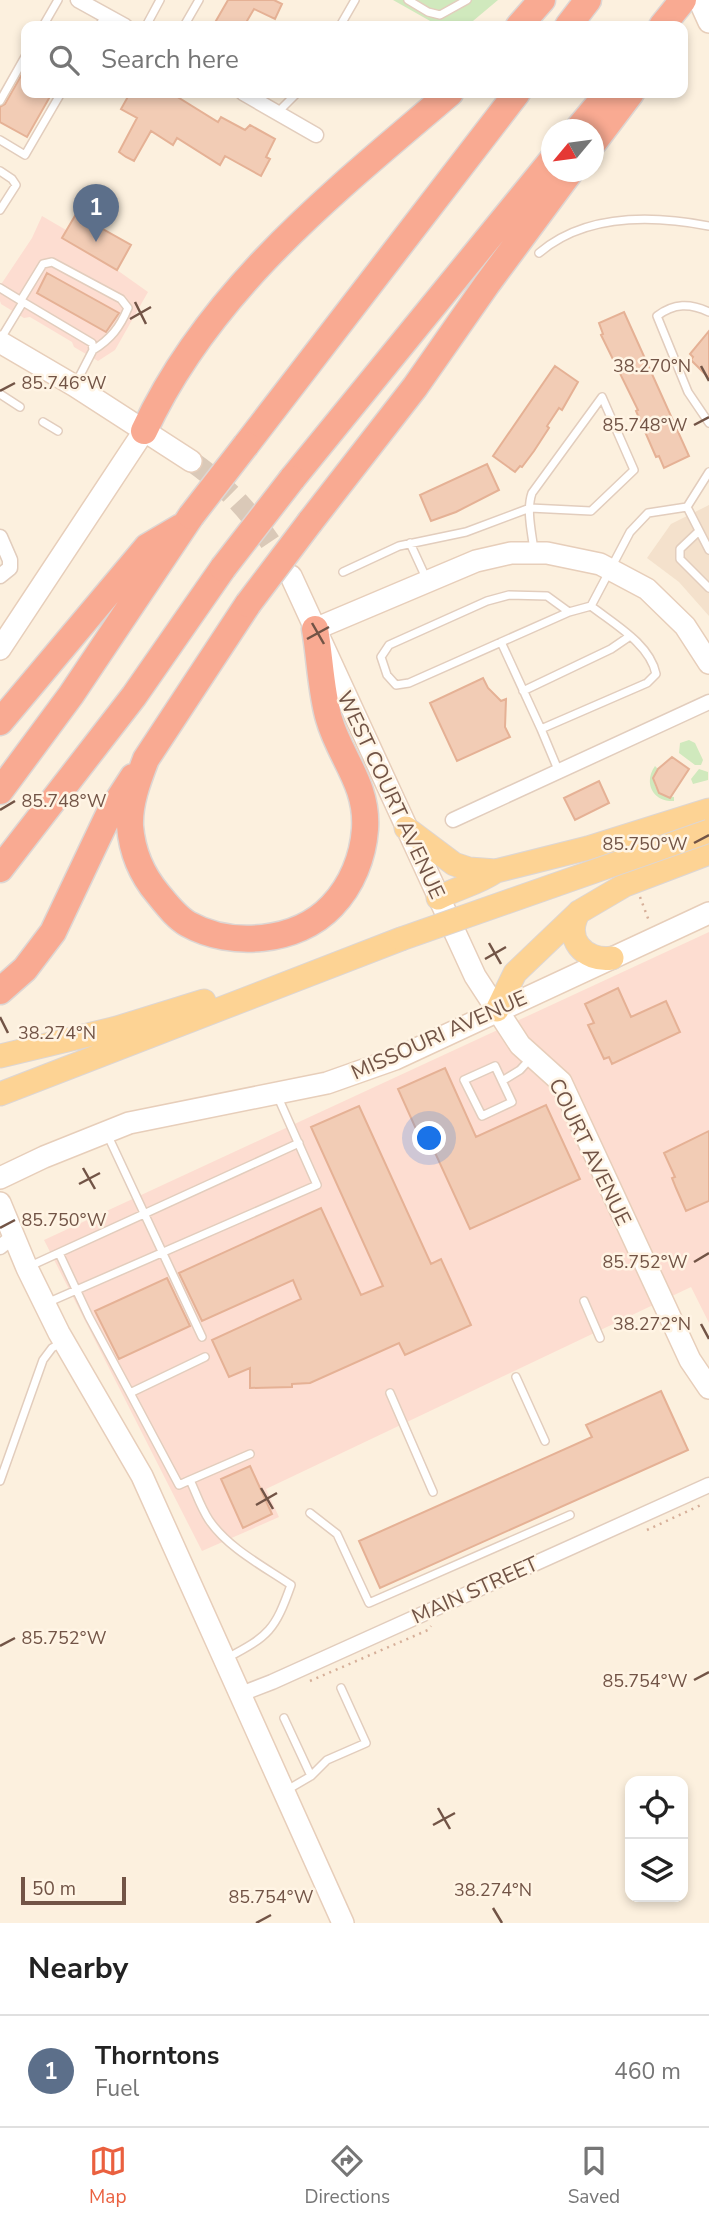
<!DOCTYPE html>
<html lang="en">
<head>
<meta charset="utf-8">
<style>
	:root { --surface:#fff; --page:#f2f2f2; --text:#222; --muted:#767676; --line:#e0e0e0; --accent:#ea603f }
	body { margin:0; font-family:"Nunito Sans",sans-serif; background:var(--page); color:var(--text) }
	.controls { position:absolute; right:21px; bottom:21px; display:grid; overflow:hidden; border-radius:14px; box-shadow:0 4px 10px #0003 }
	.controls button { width:63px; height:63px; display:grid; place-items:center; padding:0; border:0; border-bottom:2px solid var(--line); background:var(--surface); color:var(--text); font:35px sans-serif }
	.compass { position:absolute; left:541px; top:119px; width:63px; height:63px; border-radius:50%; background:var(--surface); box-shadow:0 4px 10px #0003; rotate:241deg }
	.scale { position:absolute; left:21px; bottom:18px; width:105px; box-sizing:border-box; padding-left:7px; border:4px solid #725446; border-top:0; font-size:19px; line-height:24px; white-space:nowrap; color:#725446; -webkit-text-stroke:5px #fff4e4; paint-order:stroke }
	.you { position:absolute; left:430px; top:1139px; width:24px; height:24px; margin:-18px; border:5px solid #fff; border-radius:50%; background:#1a73e8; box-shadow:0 0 0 10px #1a73e833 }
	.badge { display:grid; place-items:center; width:46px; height:46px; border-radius:50%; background:var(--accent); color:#fff; font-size:23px; font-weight:700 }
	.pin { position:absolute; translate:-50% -58px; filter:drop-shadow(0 2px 4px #0008) }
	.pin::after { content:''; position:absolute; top:37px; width:24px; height:21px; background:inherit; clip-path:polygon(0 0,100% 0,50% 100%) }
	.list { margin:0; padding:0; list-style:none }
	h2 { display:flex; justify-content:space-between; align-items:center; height:91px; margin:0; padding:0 28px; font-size:30px }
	h2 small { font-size:23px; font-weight:400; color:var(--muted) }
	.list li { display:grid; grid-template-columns:46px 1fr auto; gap:21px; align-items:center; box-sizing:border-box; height:112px; padding:0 28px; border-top:2px solid var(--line) }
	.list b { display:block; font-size:26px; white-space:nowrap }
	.list p { margin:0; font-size:23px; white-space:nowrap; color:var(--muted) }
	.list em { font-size:23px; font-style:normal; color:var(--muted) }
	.icon { flex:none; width:38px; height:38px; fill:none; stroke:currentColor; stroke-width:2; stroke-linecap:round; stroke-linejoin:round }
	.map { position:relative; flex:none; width:709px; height:1923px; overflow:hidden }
	.search { position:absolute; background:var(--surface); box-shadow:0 4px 10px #0003; left:21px; right:21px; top:21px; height:77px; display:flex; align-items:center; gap:18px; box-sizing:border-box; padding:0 24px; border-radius:14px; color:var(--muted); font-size:26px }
	.sheet { height:203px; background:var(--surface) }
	nav { display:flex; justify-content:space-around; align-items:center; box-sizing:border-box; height:98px; border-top:2px solid var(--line); background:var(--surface); font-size:19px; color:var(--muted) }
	nav a { display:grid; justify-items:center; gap:4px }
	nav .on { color:var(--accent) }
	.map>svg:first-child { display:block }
	.residential { fill:#f4e1cc }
	.commercial { fill:#fdddd1 }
	.green { fill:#d0e9bd }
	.building { fill:#f2ccb5; stroke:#e5b195; stroke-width:2 }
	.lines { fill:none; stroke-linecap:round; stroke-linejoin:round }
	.secondary-tunnel { stroke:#dac9b8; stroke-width:21; stroke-dasharray:21 10; stroke-linecap:butt }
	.lane-casing { stroke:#e2cdbd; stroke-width:10 }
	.street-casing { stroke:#e2cdbd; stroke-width:17 }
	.secondary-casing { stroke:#e7ceba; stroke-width:24 }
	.primary-casing { stroke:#ddd6d3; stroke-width:25 }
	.highway-casing { stroke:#ddd6d3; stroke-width:29 }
	.path { stroke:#d6af99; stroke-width:2.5; stroke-dasharray:2 5; stroke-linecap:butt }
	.lane { stroke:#fff; stroke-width:7 }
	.street { stroke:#fff; stroke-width:14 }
	.secondary { stroke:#fff; stroke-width:21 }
	.primary { stroke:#fdd394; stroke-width:23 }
	.highway { stroke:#f9aa92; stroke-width:26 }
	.primary-bridge-casing { stroke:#ddd6d3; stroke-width:25; stroke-linecap:butt }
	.highway-bridge-casing { stroke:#ddd6d3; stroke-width:29; stroke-linecap:butt }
	.primary-bridge { stroke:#fdd394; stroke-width:23 }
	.highway-bridge { stroke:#f9aa92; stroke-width:26 }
	.ticks { fill:none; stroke:#725446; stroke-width:2.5 }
	.labels { text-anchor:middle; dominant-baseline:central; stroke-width:5; stroke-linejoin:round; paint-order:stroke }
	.street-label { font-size:21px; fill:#725446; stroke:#fff4e4 }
	.ticks-label { font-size:18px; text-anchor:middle; fill:#725446; stroke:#fff4e4; stroke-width:5; stroke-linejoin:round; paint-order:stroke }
</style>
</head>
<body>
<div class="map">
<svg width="709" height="1923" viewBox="0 0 709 1923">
	<rect width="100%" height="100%" fill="#fcf0de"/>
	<path class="residential" d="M709 505V616L679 582 647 558 671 524Z"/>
	<path class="commercial" d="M76 214 131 245 117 270 148 292 115 350 98 361 74 347 72 342 30 317 24 318 1 304 0 301V286L32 238 42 216 66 230Z
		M709 932V1323L691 1287 266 1489 279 1517 202 1551 44 1240Z"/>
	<path class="green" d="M393 0H498L467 26H439Z
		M689 740 695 743 703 760 701 765H695L679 753 680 743Z
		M655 766 658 769C649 783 657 797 674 797V801C653 802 643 783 655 766Z
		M699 769 708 772V780L693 784 691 779Z"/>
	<path class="building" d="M228 0H274L282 4 275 19 254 9 244 26H213Z
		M26 67V93H52L27 137 0 122V107L5 104Z
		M130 93H171L218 122 221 117 245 130 250 125 275 139 266 157 270 159 261 176 225 156 220 165 177 138 173 145 151 131 134 161 126 157 119 152 137 118 121 109Z
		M76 214 131 245 117 270 62 238Z
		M47 273 119 313 106 332 37 293Z
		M624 312 689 456 664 468 659 456 656 457 636 411 638 410 601 335 603 334 599 323Z
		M709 331V378L691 360 693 357 690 354Z
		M555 366 578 382 562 410 559 408 547 426 549 428 534 451 522 467 520 466 515 472 493 456Z
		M487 464 499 490 456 512 431 521 420 495Z
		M483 678 488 688 501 701 506 699 505 727 510 737 457 761 430 703Z
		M672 757 689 769 670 798 659 793 653 778 658 769Z
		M599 781 609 803 575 820 564 798Z
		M618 988 631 1017 666 1001 680 1032 612 1064 609 1057 604 1059 588 1025 594 1023 585 1004Z
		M445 1068 476 1137 546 1105 580 1179 470 1229 432 1146 425 1149 398 1089Z
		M359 1106 431 1264 441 1259 471 1325 405 1355 399 1343 310 1383 292 1384V1387L250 1388V1368L229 1377 212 1340 301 1299 293 1280 202 1321 179 1273 321 1208 361 1295 383 1286 311 1127Z
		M709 1131V1201L686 1211 676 1188 672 1178 675 1177 664 1153Z
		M167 1278 190 1326 119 1359 95 1311Z
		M661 1391 688 1450 380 1588 359 1541 592 1437 586 1425Z
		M250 1466 272 1514 243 1528 221 1479Z"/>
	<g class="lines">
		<path class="secondary-tunnel" d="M191 461C232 489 264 528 288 571"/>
		<g class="lane-casing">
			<path id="lane" d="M408 0 428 12 440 15 467 0
				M43 26 58 0
				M99 26 105 16
				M146 26 160 0
				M184 26 199 0
				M340 26 355 0
				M0 101 26 55
				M278 112 297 93
				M0 140 25 155 61 93
				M0 171 12 179 16 185 0 210
				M539 253C586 213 652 215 709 226
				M0 288 23 302 0 340
				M21 300 43 264 52 262 121 299 128 308C120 327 111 339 93 350
				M23 302 92 343 93 350 75 385
				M709 312C690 303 674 303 657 316L688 392 709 423
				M0 394 20 407
				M43 422 58 431
				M687 507 709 550
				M699 531 680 549V559L709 588
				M410 543 427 580
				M343 572 399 546 466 532 530 508 591 511 634 470 602 397 532 493C526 510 532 533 534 551
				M569 612 547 596 509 595 487 601 389 645 381 657 387 675 396 685 409 683 569 612 591 606 630 532 648 513 687 507 709 472
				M501 642 541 729
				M523 691 611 649 630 636
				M559 772 541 729 647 683 656 674C650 644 614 624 591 606
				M495 1066 512 1102 482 1116 464 1080Z
				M502 1081 520 1070 531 1058
				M108 1136 202 1337
				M59 1253 89 1317 130 1393
				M28 1267 299 1143
				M584 1301 600 1338
				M49 1302 317 1185 277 1095
				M516 1377 545 1441
				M390 1393 433 1492
				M190 1480 179 1485 130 1393 205 1357
				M0 1481 43 1360 52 1348 61 1343
				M310 1513 337 1534 369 1603 570 1515
				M227 1658C269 1636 275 1630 291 1585 263 1566 228 1548 209 1520 201 1508 196 1493 190 1480L250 1454
				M284 1718 311 1776
				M287 1790 311 1776 327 1760 366 1743 341 1688"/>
		</g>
		<g class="street-casing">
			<path id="street" d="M78 0 125 26
				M243 93 316 135
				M0 537 10 560V568L0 576
				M453 820 709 702
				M0 1247 14 1236
				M241 1694 272 1682 709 1485"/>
		</g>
		<g class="secondary-casing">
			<path id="secondary" d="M699 0 709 22
				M0 342 75 386 191 461
				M291 576 475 976 520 1045 561 1082 690 1360 709 1388
				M315 629 476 561 511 553H547L600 564 647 589 685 626 709 663
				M0 649 144 431
				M0 1178 44 1157 129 1123 327 1083 395 1059 709 913
				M0 1203 27 1268 59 1333 142 1476 343 1923"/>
		</g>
		<g class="primary-casing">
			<path id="primary" d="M406 828 454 864 469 869 496 871
				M438 898C457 888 479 883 496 871L588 848 709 810
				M579 912C563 938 584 962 612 958
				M497 1010 515 973 579 912 625 885 709 853
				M0 1056 117 1028 204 1001
				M0 1094 401 939"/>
		</g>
		<g class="highway-casing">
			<path id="highway" d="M519 26 542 0
				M568 26 588 0
				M662 26 683 0
				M577 130 608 93
				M594 142 631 93
				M144 431C209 290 335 191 450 93
				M246 445 517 93
				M292 479 552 160
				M310 522 415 387 487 284 570 172
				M248 604 146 759C138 780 129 803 130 826 132 851 142 875 158 894 167 905 176 917 188 924 231 948 297 943 332 906 352 885 363 857 365 829 368 784 340 758 329 719 321 693 320 657 315 629
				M0 722 147 547 181 527
				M0 791 71 695 191 516
				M0 869 134 696 223 568
				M0 991 25 969 53 932 109 814 133 777"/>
		</g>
		<path class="path" d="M640 897 649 921
			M647 1530 701 1505
			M310 1681 428 1630 431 1626"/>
		<use href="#lane" class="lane"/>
		<use href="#street" class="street"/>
		<use href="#secondary" class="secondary"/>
		<use href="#primary" class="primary"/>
		<use href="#highway" class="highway"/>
		<g class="primary-bridge-casing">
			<path id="primary-bridge" d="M401 939 709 831"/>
		</g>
		<g class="highway-bridge-casing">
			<path id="highway-bridge" d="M191 516 246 445
				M223 568 292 479
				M248 604 310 522"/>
		</g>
		<use href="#primary-bridge" class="primary-bridge"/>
		<use href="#highway-bridge" class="highway-bridge"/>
	</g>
	<path class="ticks" d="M135 302 146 324M130 319 151 307M701 366 709 381M0 391 15 383M694 425 709 417M312 623 324 644M307 639 329 627M0 810 15 801M694 843 709 835M489 943 501 964M485 959 506 947M0 1017 8 1033M83 1168 95 1189M79 1184 100 1173M0 1228 15 1220M694 1262 709 1253M701 1324 709 1339M261 1488 273 1509M256 1505 277 1493M0 1646 15 1638M694 1680 709 1672M438 1808 450 1829M433 1825 455 1813M493 1908 502 1923M256 1923 271 1915"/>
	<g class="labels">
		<g class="street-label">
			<text transform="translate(391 795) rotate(65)">WEST COURT AVENUE</text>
			<text transform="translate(439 1035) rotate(-24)">MISSOURI AVENUE</text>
			<text transform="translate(590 1152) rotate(64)">COURT AVENUE</text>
			<text transform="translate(475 1590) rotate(-24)">MAIN STREET</text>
		</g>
	</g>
	<g class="ticks-label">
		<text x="652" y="372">38.270°N</text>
		<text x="64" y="389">85.746°W</text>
		<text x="645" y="431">85.748°W</text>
		<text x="64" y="807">85.748°W</text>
		<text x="645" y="850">85.750°W</text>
		<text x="57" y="1039">38.274°N</text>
		<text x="64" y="1226">85.750°W</text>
		<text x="645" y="1268">85.752°W</text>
		<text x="652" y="1330">38.272°N</text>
		<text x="64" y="1644">85.752°W</text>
		<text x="645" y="1687">85.754°W</text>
		<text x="493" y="1896">38.274°N</text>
		<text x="271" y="1903">85.754°W</text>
	</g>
</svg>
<div class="controls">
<button><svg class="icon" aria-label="locate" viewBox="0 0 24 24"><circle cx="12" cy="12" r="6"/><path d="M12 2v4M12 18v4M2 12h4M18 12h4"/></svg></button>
<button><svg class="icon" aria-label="layers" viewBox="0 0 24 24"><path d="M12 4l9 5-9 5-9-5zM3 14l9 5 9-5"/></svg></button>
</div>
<svg class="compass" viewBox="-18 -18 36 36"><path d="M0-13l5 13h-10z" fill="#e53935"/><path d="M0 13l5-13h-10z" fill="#767676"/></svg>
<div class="scale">50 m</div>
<div class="you"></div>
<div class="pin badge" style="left:96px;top:242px;background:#5c6f8a">1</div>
<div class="search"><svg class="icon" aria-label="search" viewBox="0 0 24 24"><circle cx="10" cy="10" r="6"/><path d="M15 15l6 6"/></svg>Search here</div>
</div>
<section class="sheet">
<h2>Nearby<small></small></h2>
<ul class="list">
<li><span class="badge" style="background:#5c6f8a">1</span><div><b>Thorntons</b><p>Fuel</p></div><em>460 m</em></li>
</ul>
</section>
<nav>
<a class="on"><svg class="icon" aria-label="map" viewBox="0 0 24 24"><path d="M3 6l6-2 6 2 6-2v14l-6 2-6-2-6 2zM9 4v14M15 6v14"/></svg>Map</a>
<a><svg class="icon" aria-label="directions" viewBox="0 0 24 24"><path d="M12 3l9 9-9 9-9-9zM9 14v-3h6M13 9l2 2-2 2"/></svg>Directions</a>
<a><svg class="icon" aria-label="saved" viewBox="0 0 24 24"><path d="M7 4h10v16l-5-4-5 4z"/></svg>Saved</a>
</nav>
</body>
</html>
